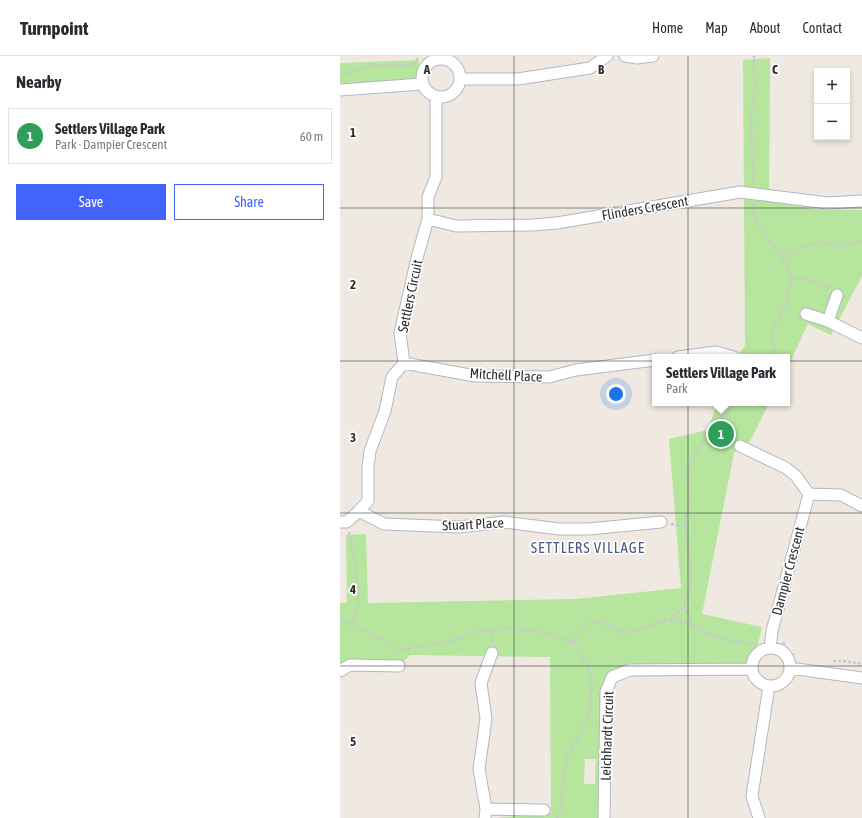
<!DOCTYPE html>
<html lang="en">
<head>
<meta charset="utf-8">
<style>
	:root { --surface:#fff; --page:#f7f7f7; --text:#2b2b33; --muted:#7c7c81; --line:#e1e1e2; --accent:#4264fb }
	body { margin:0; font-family:"Asap Condensed",sans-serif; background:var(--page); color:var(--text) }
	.controls { position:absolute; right:12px; top:12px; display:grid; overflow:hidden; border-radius:0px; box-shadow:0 2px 6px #0003 }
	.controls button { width:36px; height:36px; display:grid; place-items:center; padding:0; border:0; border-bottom:1px solid var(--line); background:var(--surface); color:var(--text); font:20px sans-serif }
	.you { position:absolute; left:276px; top:338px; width:14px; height:14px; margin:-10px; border:3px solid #fff; border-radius:50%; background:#1a73e8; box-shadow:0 0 0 6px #1a73e833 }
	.badge { display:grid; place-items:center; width:26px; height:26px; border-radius:50%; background:var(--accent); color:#fff; font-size:13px; font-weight:700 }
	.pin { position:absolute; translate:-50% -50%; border:2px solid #fff; box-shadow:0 1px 4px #0006 }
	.popup { position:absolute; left:312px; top:298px; width:138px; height:52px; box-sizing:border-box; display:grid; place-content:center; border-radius:0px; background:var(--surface); filter:drop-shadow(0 1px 3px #0005); font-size:13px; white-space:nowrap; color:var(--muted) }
	.popup b { font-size:15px; color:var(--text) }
	.popup::after { content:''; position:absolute; left:50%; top:100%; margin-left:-8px; border:8px solid transparent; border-top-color:var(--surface) }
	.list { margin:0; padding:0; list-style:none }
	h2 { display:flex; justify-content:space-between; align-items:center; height:52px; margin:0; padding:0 16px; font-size:17px }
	h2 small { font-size:13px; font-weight:400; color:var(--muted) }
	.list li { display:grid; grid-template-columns:26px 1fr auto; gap:12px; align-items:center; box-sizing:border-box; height:56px; margin:0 8px 8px; padding:0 8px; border:1px solid var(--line); border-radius:0px }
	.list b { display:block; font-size:15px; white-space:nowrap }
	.list p { margin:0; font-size:13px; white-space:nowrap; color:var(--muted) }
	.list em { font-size:13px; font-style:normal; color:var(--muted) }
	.actions { display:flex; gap:8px; padding:12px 16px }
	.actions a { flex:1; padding:9px 0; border:1px solid var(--accent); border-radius:0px; text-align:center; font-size:14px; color:var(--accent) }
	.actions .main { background:var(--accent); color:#fff }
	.map { position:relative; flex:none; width:522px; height:762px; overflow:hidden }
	header { display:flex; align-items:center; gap:24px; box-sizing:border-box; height:56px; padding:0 20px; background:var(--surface); border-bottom:1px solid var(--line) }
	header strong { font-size:19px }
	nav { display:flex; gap:22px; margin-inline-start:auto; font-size:14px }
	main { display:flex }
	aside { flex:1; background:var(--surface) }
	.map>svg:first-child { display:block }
	.green { fill:#b6e59e; fill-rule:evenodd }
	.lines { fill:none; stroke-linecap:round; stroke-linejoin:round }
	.street-casing { stroke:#b4b7c1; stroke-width:13 }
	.path { stroke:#c9c9c9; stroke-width:2.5; stroke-dasharray:3 2; stroke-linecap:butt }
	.street { stroke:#fff; stroke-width:11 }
	.grid { fill:none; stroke:#2e2e2e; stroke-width:1; stroke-opacity:0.55 }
	.labels { text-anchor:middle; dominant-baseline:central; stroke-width:3.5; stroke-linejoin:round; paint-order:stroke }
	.street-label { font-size:14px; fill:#2e2e2e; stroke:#fff }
	.neighbourhood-label { font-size:15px; letter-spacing:1px; fill:#4d5680; stroke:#fff }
	.grid-label { font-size:13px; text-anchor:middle; font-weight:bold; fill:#2e2e2e; stroke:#fff; stroke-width:3.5; stroke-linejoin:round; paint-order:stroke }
</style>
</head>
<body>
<header>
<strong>Turnpoint</strong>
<nav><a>Home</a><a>Map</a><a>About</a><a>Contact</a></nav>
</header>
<main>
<aside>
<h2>Nearby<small></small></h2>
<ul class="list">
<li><span class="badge" style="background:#2e9e5b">1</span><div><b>Settlers Village Park</b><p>Park · Dampier Crescent</p></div><em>60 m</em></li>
</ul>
<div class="actions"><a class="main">Save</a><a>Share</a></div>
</aside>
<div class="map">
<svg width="522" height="762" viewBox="0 0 522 762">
	<rect width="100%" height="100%" fill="#efe9e1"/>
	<path class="green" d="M430 2 429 145 473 153 522 154V220L491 279 468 268 447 312V301H398L405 289 403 4Z
		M79 4 82 28 0 34V7Z
		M377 347H429L410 385 394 397 362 558 422 571 412 613 290 614 272 621 264 762H155L211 757 210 601 70 599 59 610 0 615V547H7L6 479 26 478 28 547 235 543 341 532 329 383 368 374ZM245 703H256L255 728H244Z"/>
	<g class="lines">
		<g class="street-casing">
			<path id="street" d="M285 0 297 2 313 0
				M82 22a19 19 0 1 1 38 0a19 19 0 1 1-38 0Z
				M121 23H178L250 12 267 0
				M0 34 82 28
				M88 163 116 170 193 169 217 167 400 136 488 147 522 145
				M466 258 488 265 522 282
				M488 265 497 239
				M338 301 376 296 394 301
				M64 307 135 320 209 321 236 314 315 304
				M400 390 446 412 456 420 469 438
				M19 455 44 468 119 471 164 466 219 473H249L321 466
				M0 466H7L19 455 28 445V411L30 395 45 355 52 321 64 307 60 277 77 202 88 163V141L96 121V41
				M430 592 432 575 469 438 501 439 522 450
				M412 611a19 19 0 1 1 38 0a19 19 0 1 1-38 0Z
				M450 612 522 622
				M0 615 10 609 59 610
				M146 753 204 754
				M145 762 146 753 139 713 146 663 141 627 152 597
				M264 762 266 636 272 621 290 614 412 613
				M419 762 412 740 429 630"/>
		</g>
		<path class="path" d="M0 19 26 11 41 9H73L79 0
			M413 127 411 59 415 34 414 0
			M413 148 415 163 421 173 442 201 448 213 450 222V230L447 246 432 273V282L435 301
			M442 201C454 195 466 188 480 187 485 187 490 188 495 189 505 191 514 188 522 183
			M450 222 466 223 490 232
			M331 468 345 470
			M9 476 14 501 19 545 13 570
			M344 550 353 570
			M0 564 39 582 59 594 93 589 121 582 137 575 175 572 200 576 232 586 239 595 246 608 250 616 252 623 250 652 243 671 227 702 223 724 222 752 217 762
			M330 564 344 550 350 534 351 510 345 470 349 447 347 415 353 402 361 388 378 365 396 347
			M232 586C244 569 250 559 271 571 275 573 280 577 285 577 290 577 295 574 299 573 311 569 325 563 338 565 349 566 359 574 369 578 385 584 403 588 420 588
			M443 586C448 593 448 596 456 600
			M152 587 153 573
			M493 605H503L522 608"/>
		<use href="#street" class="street"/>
	</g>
	<path class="grid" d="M174 0V762M348 0V762M0 152H522M0 305H522M0 457H522M0 610H522"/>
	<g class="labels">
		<g class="street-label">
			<text transform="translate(305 152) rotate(-10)">Flinders Crescent</text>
			<text transform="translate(70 240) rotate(-78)">Settlers Circuit</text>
			<text transform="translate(166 319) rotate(3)">Mitchell Place</text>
			<text transform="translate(133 468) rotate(-3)">Stuart Place</text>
			<text transform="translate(448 515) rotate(-75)">Dampier Crescent</text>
			<text transform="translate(267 680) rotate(-88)">Leichhardt Circuit</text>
		</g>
		<g class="neighbourhood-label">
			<text x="248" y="491">SETTLERS VILLAGE</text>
		</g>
	</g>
	<g class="grid-label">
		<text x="87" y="18">A</text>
		<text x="261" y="18">B</text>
		<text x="435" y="18">C</text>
		<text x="13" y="81">1</text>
		<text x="13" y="233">2</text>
		<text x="13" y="386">3</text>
		<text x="13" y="538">4</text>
		<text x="13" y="690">5</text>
	</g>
</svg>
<div class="controls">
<button>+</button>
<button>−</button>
</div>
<div class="you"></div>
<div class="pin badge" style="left:381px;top:378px;background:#2e9e5b">1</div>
<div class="popup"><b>Settlers Village Park</b>Park</div>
</div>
</main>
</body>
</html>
